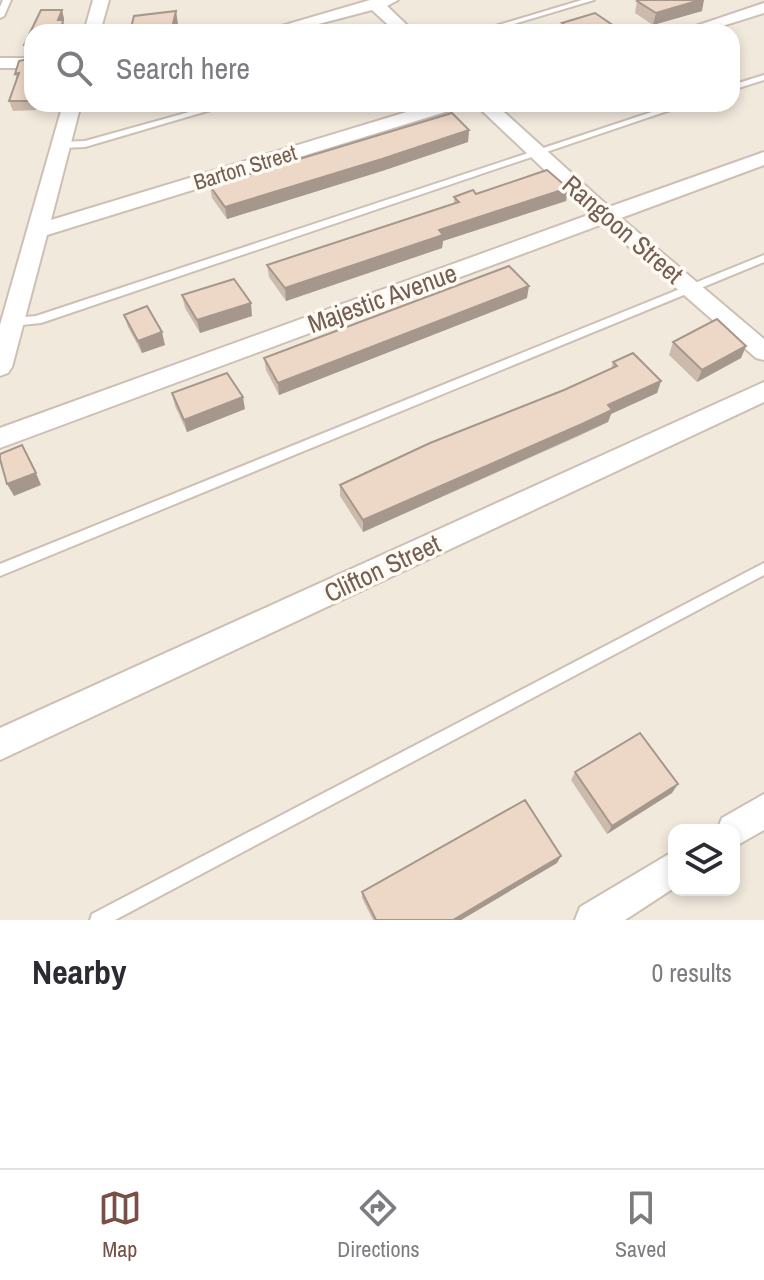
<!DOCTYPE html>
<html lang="en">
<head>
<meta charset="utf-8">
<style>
	:root { --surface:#fff; --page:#f7f7f7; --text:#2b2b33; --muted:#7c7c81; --line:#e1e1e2; --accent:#785048 }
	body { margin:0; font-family:"Archivo Narrow",sans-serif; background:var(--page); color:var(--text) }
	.controls { position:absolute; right:24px; bottom:24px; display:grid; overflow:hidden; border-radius:16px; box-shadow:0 4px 12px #0003 }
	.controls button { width:72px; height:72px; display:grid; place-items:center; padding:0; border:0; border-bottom:2px solid var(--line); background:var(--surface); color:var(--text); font:40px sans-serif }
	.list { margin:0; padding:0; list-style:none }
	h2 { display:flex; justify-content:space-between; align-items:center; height:104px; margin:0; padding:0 32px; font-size:34px }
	h2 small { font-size:26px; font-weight:400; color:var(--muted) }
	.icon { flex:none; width:44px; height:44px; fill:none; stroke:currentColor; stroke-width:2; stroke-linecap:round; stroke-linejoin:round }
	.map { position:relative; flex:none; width:764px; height:920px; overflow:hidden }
	.search { position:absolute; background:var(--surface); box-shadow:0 4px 12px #0003; left:24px; right:24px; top:24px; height:88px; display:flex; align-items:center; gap:20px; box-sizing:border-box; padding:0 28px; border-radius:24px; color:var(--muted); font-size:30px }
	.sheet { height:248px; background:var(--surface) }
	nav { display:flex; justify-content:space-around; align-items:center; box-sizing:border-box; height:112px; border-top:2px solid var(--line); background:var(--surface); font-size:22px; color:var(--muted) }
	nav a { display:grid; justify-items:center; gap:4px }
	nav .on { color:var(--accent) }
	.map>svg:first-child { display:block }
	.residential { fill:#f2e9dd; fill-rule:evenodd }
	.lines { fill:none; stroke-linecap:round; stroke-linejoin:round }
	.lane-casing { stroke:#cdbfb4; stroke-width:4 }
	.street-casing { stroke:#cdbfb4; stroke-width:4 }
	.lane { fill:#fff; fill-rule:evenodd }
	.street { fill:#fff; fill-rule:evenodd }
	.wall { fill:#ccbaac }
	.shaded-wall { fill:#a6978c }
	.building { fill:#edd8c8; stroke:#a6978c; stroke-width:2 }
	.labels { text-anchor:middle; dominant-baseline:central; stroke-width:7; stroke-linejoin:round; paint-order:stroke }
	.far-street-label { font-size:22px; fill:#755f52; stroke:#fefaf4 }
	.street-label { font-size:26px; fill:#755f52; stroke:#fefaf4 }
</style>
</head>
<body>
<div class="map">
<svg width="764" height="920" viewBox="0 0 764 920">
	<rect width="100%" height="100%" fill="#fbf6ee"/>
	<path class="residential" d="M0 0H764V920H0ZM32 32H732V104H32ZM674 830H734V890H674Z"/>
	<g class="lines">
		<g class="lane-casing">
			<path id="lane" d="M3 0H11L4 16 0 18V7Z
				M582 0H594L487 32H475Z
				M764 75V80L732 90V85Z
				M218 104H231L85 147 61 148 57 145 61 142 85 141Z
				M676 104H688L41 323 12 326 7 322 12 318 36 316Z
				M764 255V262L0 576V564Z
				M764 563V575L115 920H90L92 914Z"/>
		</g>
		<g class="street-casing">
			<path id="street" d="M93 0H109L100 32H84Z
				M370 0H398L387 6 414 32H396L372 10 288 32H261Z
				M764 3V13L703 32H678Z
				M0 58H32V68H0Z
				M63 104H81L51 220 433 104H461L458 108 47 235 12 367 8 373 0 376V325Z
				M475 104H495L609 207 764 152V165L621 218 764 339V360L756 358 603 224 0 448V428L591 214Z
				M764 382V402L0 760V728Z
				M764 794V830L734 847V830H717L722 818Z
				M674 851V888L625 920H575L580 907Z"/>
		</g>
		<use href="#lane" class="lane"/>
		<use href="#street" class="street"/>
	</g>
	<path class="wall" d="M637 1 702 11 653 25 635 13Z
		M41 10H62L64 19 63 22 65 32H32V58V56L27 55 24 45Z
		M562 23 614 26 613 32H560Z
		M32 58V104H37L36 110 13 111 9 101 17 80 15 74Z
		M351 104H384L358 112Z
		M469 130 468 142 382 171 227 219 212 198 210 186Z
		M568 188 566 201 443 241 442 248 286 301 269 277 267 265 454 203V197L476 194Z
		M182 295 252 316 200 333 185 308Z
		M527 298 279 395 266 370 264 358Z
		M124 315 165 345 142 353 128 327Z
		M673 342 746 346 741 358 697 382 669 355Z
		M613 362 661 381 657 393 611 414 608 422 579 436 363 532 340 496V485L564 390 611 369Z
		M172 393 245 409 187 432 175 406Z
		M575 772 672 793 607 834 571 780Z
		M557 863 461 920H373L362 898V892Z"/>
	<path class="shaded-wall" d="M700 0H704L702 11 653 25 656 13Z
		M62 10 64 19 63 22 65 32H61L58 20Z
		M176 11 178 24 176 32H171Z
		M614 26 613 32H595Z
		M358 104H384L358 112Z
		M469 130 468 142 382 171 227 219 225 207Z
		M568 188 566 201 443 241 442 248 286 301 285 288 439 230Z
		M529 286 527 298 279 395 278 383Z
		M251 303 252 316 200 333 197 320Z
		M162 332 165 345 142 353 138 341Z
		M746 346 741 358 697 382 702 370Z
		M661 381 657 393 611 414 608 422 363 532V520Z
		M243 397 245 409 187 432 184 420Z
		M36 473 41 485 14 496 7 484Z
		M678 784 672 793 607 834 612 826Z
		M561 856 557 863 461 920H453Z"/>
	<path class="building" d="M639 0H700L656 13 637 1Z
		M41 10H62L58 20H63L61 32H32V58L31 46 24 45Z
		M176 11 171 32H130L134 16Z
		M595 13 614 26 595 32H574L562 23Z
		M32 58V101H9L19 73 15 74 19 61Z
		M452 113 469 130 382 159 225 207 210 186Z
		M547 170 568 188 439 230 443 235 285 288 267 265 459 202 454 197 473 190 476 194Z
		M509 266 529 286 278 383 264 358Z
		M234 279 251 303 197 320 182 295Z
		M147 306 162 332 138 341 124 315Z
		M717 319 746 346 702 370 673 342Z
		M633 353 661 381 608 405 612 410 582 424 363 520 340 485 430 443 564 390 617 366 613 362Z
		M227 373 243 397 184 420 172 393Z
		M22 445 36 473 7 484 0 459V454Z
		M640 733 678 784 612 826 575 772Z
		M525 800 561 856 453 920H376L362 892Z"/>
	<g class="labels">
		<g class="far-street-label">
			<text transform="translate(245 167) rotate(-17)">Barton Street</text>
		</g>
		<g class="street-label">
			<text transform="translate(623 229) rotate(41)">Rangoon Street</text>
			<text transform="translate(382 298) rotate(-20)">Majestic Avenue</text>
			<text transform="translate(382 568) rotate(-25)">Clifton Street</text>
		</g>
	</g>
</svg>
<div class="controls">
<button><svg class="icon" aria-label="layers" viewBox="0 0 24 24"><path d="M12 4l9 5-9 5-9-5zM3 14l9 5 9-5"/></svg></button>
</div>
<div class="search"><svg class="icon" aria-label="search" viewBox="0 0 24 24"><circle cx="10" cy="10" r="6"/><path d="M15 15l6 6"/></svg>Search here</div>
</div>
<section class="sheet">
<h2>Nearby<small>0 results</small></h2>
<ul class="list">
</ul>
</section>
<nav>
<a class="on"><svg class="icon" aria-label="map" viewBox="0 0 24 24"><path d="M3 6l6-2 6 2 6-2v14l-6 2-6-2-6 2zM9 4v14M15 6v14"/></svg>Map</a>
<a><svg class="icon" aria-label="directions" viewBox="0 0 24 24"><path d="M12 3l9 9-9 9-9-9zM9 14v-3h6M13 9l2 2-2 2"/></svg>Directions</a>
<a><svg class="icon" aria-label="saved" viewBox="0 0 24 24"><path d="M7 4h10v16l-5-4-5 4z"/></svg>Saved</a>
</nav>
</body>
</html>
